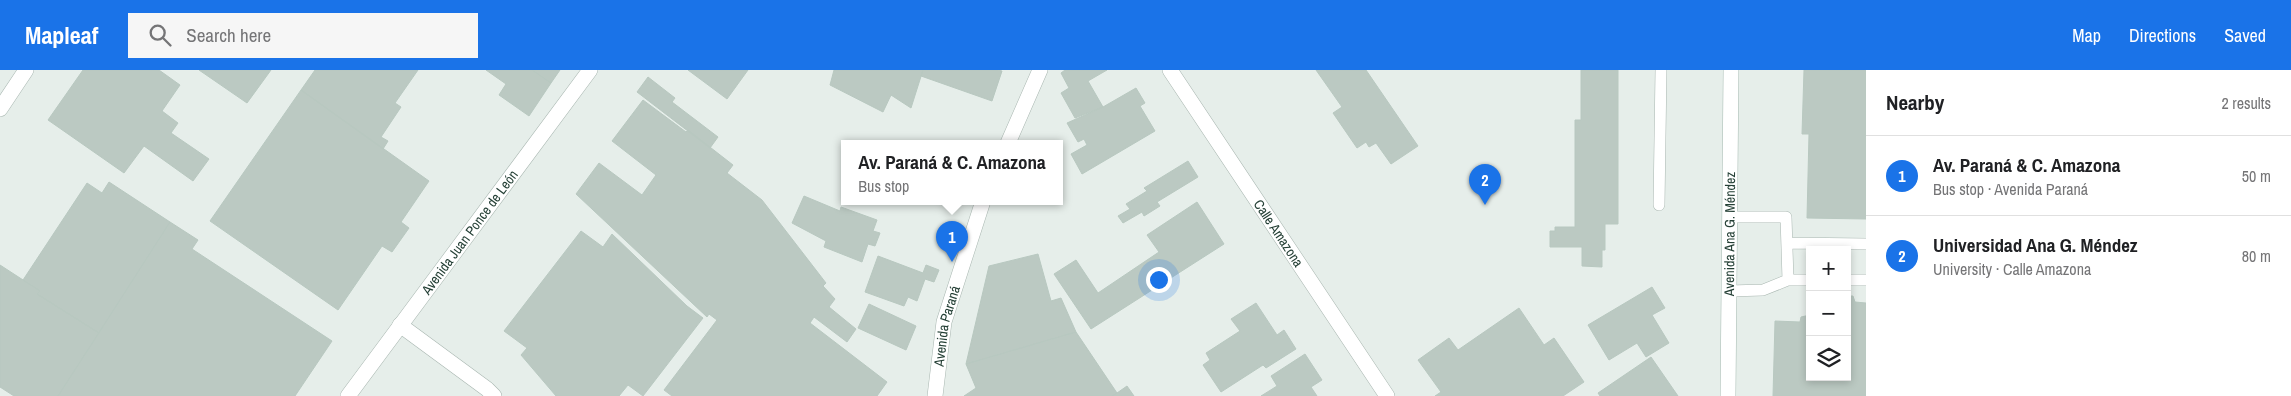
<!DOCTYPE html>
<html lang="en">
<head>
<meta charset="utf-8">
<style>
	:root { --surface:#fff; --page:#f6f6f6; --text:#202124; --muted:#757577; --line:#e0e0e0; --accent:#1a73e8 }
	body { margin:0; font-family:"Archivo Narrow",sans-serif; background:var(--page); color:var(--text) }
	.controls { position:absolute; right:15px; bottom:15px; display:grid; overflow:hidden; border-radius:0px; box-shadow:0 2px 8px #0003 }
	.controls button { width:45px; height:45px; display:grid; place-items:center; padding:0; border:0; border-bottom:1px solid var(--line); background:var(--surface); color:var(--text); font:25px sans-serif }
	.you { position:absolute; left:1158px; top:209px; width:18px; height:18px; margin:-12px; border:4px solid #fff; border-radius:50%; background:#1a73e8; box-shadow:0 0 0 8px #1a73e833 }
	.badge { display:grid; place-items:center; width:32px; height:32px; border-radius:50%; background:var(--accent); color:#fff; font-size:16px; font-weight:700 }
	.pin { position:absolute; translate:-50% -41px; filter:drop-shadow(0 1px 2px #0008) }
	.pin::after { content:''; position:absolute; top:26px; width:18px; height:15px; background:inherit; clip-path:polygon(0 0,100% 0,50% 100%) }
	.popup { position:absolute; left:841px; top:70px; width:222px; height:65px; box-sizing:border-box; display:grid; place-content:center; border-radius:0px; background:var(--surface); filter:drop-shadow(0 1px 4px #0005); font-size:16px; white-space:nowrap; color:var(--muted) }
	.popup b { font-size:19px; color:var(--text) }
	.popup::after { content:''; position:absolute; left:50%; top:100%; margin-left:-10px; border:10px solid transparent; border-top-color:var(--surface) }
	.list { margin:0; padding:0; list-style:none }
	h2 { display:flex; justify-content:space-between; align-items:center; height:65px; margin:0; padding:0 20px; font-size:21px }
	h2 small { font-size:16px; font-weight:400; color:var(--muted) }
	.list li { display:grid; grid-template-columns:32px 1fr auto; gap:15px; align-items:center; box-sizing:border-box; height:80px; padding:0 20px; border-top:1px solid var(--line) }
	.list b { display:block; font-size:19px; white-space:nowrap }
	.list p { margin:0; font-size:16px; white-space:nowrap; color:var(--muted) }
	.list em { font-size:16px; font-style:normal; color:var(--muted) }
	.icon { flex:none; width:28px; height:28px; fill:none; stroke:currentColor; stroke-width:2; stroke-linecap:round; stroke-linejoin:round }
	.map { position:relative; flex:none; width:1866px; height:326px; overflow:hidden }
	header { display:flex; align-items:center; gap:30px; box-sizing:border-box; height:70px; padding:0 25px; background:var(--accent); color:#fff }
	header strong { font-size:24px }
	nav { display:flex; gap:28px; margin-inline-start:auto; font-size:18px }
	.search { width:350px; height:45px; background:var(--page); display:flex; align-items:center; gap:12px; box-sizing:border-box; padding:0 18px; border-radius:0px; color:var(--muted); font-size:19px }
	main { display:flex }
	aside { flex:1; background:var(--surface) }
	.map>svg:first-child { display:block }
	.building { fill:#bbc9c2; stroke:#b8c8c0 }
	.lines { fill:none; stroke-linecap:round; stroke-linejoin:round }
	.service-casing { stroke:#a8b6b0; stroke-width:12 }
	.minor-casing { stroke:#a8b6b0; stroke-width:16 }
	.tertiary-casing { stroke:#a8b6b0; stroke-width:16 }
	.secondary-casing { stroke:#a4b9b0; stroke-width:16 }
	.service { stroke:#fff; stroke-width:11 }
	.minor { stroke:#fff; stroke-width:15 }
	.tertiary { stroke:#fff; stroke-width:15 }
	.secondary { stroke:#fff; stroke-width:15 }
	.labels { text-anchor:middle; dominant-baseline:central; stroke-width:5; stroke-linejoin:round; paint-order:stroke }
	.street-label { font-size:14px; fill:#254036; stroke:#f6faf8 }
</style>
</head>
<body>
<header>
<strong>Mapleaf</strong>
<div class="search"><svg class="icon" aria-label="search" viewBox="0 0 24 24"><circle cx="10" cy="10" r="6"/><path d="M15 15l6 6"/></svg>Search here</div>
<nav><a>Map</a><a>Directions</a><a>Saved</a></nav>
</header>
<main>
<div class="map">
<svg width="1866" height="326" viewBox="0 0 1866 326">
	<rect width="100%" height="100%" fill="#e6eeea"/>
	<path class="building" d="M83 0H159L180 15 162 41 178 53 171 63 209 89 193 111 144 76 124 103 48 50Z
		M199 0H271L247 33Z
		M315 0H418L395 33 401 37 381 67 388 71 383 79 301 20Z
		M486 0H532L551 13 529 46 499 25 506 14Z
		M532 0H560L551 13Z
		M688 0H748L727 29Z
		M834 0H923L911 38 891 25 883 42 830 15Z
		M923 0H998L1002 1 992 31 921 6Z
		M1065 0H1107L1088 11 1103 37 1075 48 1061 23 1069 18 1061 3Z
		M1316 0H1366L1418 76 1391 94 1376 73 1369 77 1366 72 1357 78 1333 43 1342 37Z
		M1581 0H1618V154H1605V180H1602V197L1582 196V177H1550V161H1555V157H1575V50H1581Z
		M1804 0H1866V149L1807 148 1809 64H1802Z
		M648 7 675 28 672 32 718 67 710 78 637 22Z
		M1136 18 1145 33 1140 36 1155 61 1082 104 1071 84 1087 75 1084 69 1078 72 1067 53 1103 37Z
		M301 20 429 111 401 152 409 158 392 182 382 176 338 240 210 151Z
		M643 30 686 62 688 60 733 95 727 103 762 130 826 213 823 216 835 229 829 237 856 259 847 272 814 247 810 253 887 312 877 326H672L664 320 717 250 709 244 707 247 576 124 599 93 642 125 656 105 612 71Z
		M1188 91 1198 107 1157 132 1160 136 1144 146 1142 142 1123 153 1118 146 1130 139 1126 134 1147 121 1144 118Z
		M109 112 170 152 99 263 37 224 40 221 23 210 87 113 102 123Z
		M804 126 840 141 841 137 877 150 873 161 880 163 875 176 868 174 862 192 824 177 826 171 792 153Z
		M1197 132 1224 174 1091 259 1054 204 1076 190 1098 223 1159 182 1147 165Z
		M170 152 198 170 192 179 332 271 295 326H58Z
		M581 161 603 177 612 164 687 236 703 248 643 326 628 315 619 326H556L521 285 527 278 504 261Z
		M1038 184 1051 231 1061 228 1076 262 966 294 989 196Z
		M878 186 923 203 926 195 939 200 934 212 925 209 917 231 908 227 904 236 865 222Z
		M0 195 40 221 37 224 99 263 58 326H14L0 317Z
		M1652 217 1665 238 1652 245 1669 273 1646 287 1637 273 1609 290 1588 255Z
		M1847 226H1853L1855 232 1866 233V326H1773L1775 251 1800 252 1801 247 1810 245V307H1847Z
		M1256 233 1277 265 1284 260 1296 279 1266 298 1263 295 1221 322 1203 295 1210 290 1206 283 1240 261 1231 249Z
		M869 234 916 256 906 280 858 258Z
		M1519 238 1544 275 1554 268 1584 312 1563 326H1435L1441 322 1418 290 1449 268 1458 280Z
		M1076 262 1117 323 1112 326H964L976 318 966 294Z
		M1305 284 1322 310 1311 317 1317 326H1261L1277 316 1271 306Z
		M1651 287 1678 326H1600L1598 323Z
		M1127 316 1134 326H1112L1117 323Z"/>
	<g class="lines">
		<g class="service-casing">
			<path id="service" d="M1659 135 1661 0
				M1730 147H1786L1788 210
				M1788 173 1866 174
				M1847 210H1866
				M1730 221 1763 220 1788 210H1810"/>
		</g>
		<g class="minor-casing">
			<g id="minor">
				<path id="s1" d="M1170 0 1387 326"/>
				<path d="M0 39 26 0"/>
				<path d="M1008 73 1040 0"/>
				<path d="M400 255 487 319 494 326"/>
				<path id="s2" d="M935 326 944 252 983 131"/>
			</g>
		</g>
		<g class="tertiary-casing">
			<g id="tertiary">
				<path id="s3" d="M348 326 590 0"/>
			</g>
		</g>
		<g class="secondary-casing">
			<g id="secondary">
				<path id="s4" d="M1728 326 1731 0"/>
			</g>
		</g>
		<use href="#service" class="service"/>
		<use href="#minor" class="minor"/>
		<use href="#tertiary" class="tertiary"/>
		<use href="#secondary" class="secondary"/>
	</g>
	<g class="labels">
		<g class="street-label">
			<text stroke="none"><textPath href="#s3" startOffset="204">Avenida Juan Ponce de León</textPath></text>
			<text stroke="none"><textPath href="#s1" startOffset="196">Calle Amazona</textPath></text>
			<text stroke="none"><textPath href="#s4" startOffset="162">Avenida Ana G. Méndez</textPath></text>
			<text stroke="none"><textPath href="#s2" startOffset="71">Avenida Paraná</textPath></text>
		</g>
	</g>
</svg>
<div class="controls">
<button>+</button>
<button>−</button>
<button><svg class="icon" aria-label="layers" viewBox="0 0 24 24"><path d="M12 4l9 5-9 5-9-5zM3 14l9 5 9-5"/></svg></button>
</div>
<div class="you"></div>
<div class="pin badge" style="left:952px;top:192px">1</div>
<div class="popup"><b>Av. Paraná &amp; C. Amazona</b>Bus stop</div>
<div class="pin badge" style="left:1485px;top:135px">2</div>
</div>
<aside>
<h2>Nearby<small>2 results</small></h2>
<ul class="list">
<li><span class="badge">1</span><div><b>Av. Paraná &amp; C. Amazona</b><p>Bus stop · Avenida Paraná</p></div><em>50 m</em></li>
<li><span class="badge">2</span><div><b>Universidad Ana G. Méndez</b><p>University · Calle Amazona</p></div><em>80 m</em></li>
</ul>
</aside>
</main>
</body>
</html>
